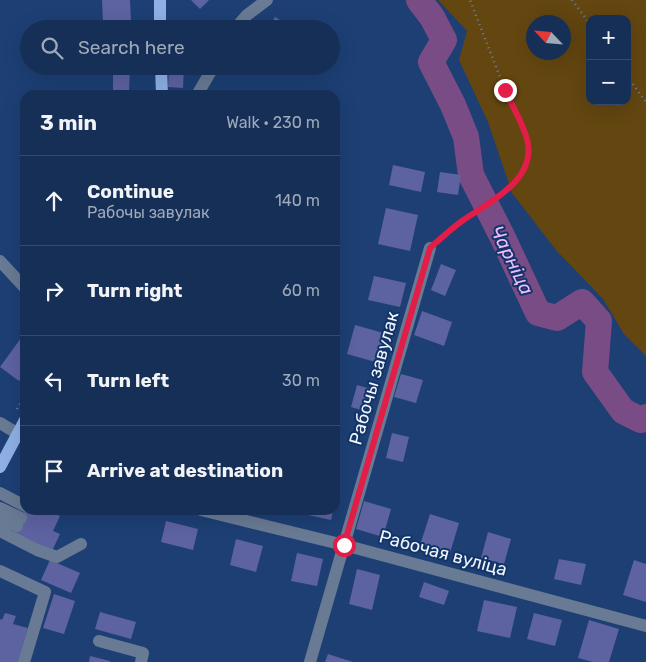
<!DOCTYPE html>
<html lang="en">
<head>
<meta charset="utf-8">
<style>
	:root { --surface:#162f57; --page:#233b61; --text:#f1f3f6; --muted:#9ea9ba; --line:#354a6d }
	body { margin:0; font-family:Rubik,sans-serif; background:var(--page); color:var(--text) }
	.controls { position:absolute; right:15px; top:15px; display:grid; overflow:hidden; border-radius:10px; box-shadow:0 5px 20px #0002 }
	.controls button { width:45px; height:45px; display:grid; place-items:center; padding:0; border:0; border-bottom:1px solid var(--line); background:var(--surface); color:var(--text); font:25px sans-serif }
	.compass { position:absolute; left:526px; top:15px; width:45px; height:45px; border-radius:50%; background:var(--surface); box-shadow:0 5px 20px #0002; rotate:296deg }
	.stop { position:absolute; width:15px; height:15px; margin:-11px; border:4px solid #e11d48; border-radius:50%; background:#fff }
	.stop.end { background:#e11d48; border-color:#fff; box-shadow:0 1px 5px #0008 }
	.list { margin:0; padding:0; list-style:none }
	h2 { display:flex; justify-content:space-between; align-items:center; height:65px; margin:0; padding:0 20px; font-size:21px }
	h2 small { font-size:16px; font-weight:400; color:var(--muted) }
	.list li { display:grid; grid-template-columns:32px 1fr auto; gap:15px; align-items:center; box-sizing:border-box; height:90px; padding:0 20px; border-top:1px solid var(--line) }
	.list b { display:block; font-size:19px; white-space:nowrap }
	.list p { margin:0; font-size:16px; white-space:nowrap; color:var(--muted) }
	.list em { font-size:16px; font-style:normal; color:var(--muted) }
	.icon { flex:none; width:28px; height:28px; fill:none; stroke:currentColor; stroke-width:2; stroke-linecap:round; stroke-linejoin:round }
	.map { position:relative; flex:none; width:646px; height:662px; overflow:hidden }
	.search { position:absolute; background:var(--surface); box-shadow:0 5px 20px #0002; left:20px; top:20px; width:320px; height:55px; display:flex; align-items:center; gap:12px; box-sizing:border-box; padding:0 18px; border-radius:28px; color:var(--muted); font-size:19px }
	.panel { position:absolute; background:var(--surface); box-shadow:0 5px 20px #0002; left:20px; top:90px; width:320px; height:425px; border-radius:15px }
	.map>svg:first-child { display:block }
	.green { fill:#634610; fill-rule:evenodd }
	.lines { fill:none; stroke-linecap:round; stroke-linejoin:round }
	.river { stroke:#7a4c86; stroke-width:26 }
	.building { fill:#5d62a1 }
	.path { stroke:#6c83a7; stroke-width:2.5; stroke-dasharray:1 4; stroke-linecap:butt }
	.minor { stroke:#697a94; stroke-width:12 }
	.major { stroke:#8fb0e5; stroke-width:12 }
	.route { stroke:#e11d48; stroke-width:6 }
	.labels { text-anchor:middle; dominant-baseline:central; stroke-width:4; stroke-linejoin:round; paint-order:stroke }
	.street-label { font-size:18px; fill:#f1f5fc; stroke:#123468 }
	.water-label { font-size:19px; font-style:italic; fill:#f0bbfe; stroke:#123468 }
</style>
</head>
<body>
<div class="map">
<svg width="646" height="662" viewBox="0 0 646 662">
	<rect width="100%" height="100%" fill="#1d3f74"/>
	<path class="green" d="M438 0H646V356L624 334 603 299 556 250 512 193 488 122 459 60 467 31ZM590 19H627V101H590ZM534 22H564V52H534Z"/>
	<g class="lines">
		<path class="river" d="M419 0 432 17 444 40 431 62 453 105 466 137 471 175 503 238 538 313 557 318 582 302 599 321 595 372 623 411 641 420 646 417"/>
	</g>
	<path class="building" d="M102 0H130L131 21 103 22Z
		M191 0H209L200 9Z
		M275 17 291 27 290 29H268Z
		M172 21H203V29H171Z
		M113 66H130L129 92H113Z
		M169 66H184L183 88 168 87Z
		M393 165 425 172 421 192 389 185Z
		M440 172 461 175 458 195 437 192Z
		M386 208 418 215 410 251 378 244Z
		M441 264 456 270 445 296 431 290Z
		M374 276 406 283 400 307 368 300Z
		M422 311 452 322 444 346 414 335Z
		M355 325 387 334 379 363 347 354Z
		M24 334 25 335V372L19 381 0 367Z
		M401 374 423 380 416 403 394 397Z
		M357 385 371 389 365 411 351 407Z
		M392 433 409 437 403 462 386 458Z
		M364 501 391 509 383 537 356 529Z
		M25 510H57L55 514 60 516 53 531 60 534 52 551 13 533Z
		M305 510H333L331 520 304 514Z
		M430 514 459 523 450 553 420 545Z
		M166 521 198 529 193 550 161 542Z
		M488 532 511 539 504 564 481 558Z
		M236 539 263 546 256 572 230 565Z
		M297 553 323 559 317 586 291 581Z
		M559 559 586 564 581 585 554 579Z
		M50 560 80 573 71 593 41 580Z
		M634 560 646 564V602L623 595Z
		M357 569 380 575 372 610 349 604Z
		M424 582 449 591 444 605 419 597Z
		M54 594 75 601 64 634 43 628Z
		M484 600 517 607 510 638 477 631Z
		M100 612 136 622 131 639 95 629Z
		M5 613 16 616 13 624 28 628 18 662H0V619L2 620Z
		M534 613 562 620 555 646 527 639Z
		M589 620 619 629 609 662H593L578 658Z
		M328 654 353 662H325Z
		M90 656 110 661V662H89Z"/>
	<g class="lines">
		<path class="path" d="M572 0 590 24
			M627 76 646 102
			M440 239 478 209 495 201 521 175 528 161 527 140 505 90 470 0
			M17 409 25 395"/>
		<path class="minor" d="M235 29 247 15 267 0
			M197 95 214 66
			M0 261 25 288
			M0 423 25 438
			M0 493 25 506
			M0 508 21 518
			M201 510 344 545 646 626
			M0 518 17 526
			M0 531 37 550 57 557 81 544
			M0 571 45 592 24 662
			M99 641 143 653 141 662
			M310 662 430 248"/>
		<path class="major" d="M160 0V29
			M161 66 162 95
			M0 467 25 420"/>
	</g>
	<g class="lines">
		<path class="route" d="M344 545 430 248C440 239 451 229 462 221 489 202 538 180 527 139 523 123 512 106 505 90"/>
	</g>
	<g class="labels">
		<g class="street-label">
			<text transform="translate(374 378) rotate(-74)">Рабочы завулак</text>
			<text transform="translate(443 553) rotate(15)">Рабочая вуліца</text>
		</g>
		<g class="water-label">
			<text transform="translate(512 260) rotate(64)">Чарніца</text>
		</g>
	</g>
</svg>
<div class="controls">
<button>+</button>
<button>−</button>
</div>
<svg class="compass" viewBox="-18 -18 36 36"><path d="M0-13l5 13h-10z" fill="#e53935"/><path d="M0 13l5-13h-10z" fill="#9ea9ba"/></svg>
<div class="stop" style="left:344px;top:545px"></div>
<div class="stop end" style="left:505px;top:90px"></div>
<div class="search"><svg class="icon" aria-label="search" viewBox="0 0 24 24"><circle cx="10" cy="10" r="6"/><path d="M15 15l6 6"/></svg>Search here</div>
<section class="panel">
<h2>3 min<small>Walk · 230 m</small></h2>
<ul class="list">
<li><svg class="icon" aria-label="ahead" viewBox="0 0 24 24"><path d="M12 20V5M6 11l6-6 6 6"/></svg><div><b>Continue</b><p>Рабочы завулак</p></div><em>140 m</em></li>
<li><svg class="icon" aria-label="right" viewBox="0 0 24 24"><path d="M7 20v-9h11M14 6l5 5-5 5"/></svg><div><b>Turn right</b></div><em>60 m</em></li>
<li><svg class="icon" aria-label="left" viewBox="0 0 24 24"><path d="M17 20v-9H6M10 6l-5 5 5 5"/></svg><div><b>Turn left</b></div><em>30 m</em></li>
<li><svg class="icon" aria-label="arrive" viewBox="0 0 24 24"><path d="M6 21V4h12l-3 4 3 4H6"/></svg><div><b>Arrive at destination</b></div></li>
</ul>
</section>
</div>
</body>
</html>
